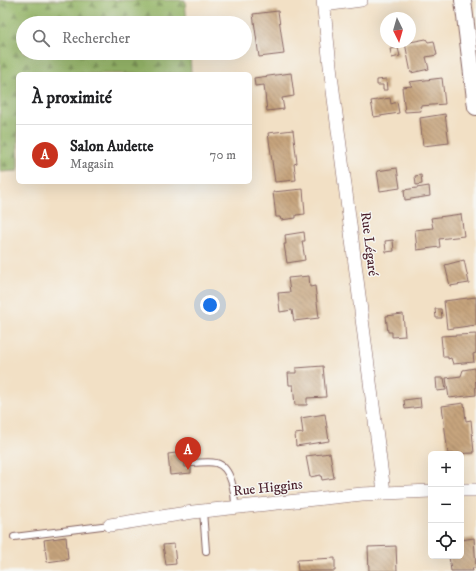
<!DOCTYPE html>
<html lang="fr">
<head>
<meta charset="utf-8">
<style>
	:root { --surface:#fff; --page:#f6f6f6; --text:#202124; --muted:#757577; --line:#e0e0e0; --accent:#c8321e }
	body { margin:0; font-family:"IM FELL DW Pica",serif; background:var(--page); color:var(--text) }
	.controls { position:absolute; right:12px; bottom:12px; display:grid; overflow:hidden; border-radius:6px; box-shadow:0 4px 16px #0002 }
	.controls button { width:36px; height:36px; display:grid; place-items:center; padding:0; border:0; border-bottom:1px solid var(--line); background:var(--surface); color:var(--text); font:20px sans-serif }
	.compass { position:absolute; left:380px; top:12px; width:36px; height:36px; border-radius:50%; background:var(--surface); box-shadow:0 4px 16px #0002; rotate:175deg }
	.you { position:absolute; left:210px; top:305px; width:14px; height:14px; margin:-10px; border:3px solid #fff; border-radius:50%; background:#1a73e8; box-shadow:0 0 0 6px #1a73e833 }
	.badge { display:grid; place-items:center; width:26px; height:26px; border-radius:50%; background:var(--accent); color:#fff; font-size:13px; font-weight:700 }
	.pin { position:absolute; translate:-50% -33px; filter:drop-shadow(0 1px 2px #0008) }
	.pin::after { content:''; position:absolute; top:21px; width:14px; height:12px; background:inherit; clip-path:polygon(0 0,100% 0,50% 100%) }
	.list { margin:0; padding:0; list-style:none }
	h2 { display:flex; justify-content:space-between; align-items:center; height:52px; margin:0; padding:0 16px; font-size:17px }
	h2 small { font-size:13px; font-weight:400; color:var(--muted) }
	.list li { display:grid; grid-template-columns:26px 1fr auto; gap:12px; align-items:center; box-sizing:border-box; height:60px; padding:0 16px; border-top:1px solid var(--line) }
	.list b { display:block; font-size:15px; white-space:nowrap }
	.list p { margin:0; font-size:13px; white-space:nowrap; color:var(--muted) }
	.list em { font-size:13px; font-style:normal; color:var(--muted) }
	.icon { flex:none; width:22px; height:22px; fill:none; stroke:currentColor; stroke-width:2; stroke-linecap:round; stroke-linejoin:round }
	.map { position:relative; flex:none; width:476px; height:571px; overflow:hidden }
	.search { position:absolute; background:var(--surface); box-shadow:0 4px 16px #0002; left:16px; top:16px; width:236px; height:44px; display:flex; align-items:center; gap:10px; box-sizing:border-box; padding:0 14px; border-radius:22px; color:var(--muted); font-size:15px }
	.panel { position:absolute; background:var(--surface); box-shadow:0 4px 16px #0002; left:16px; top:72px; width:236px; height:112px; border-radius:6px }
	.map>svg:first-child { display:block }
	.forest { fill:url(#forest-firs); stroke:#706a4a }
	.building { fill:url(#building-back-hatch) }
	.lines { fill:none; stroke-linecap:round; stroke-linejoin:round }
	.service-casing { stroke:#856361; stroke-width:8 }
	.minor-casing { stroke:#856361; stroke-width:14 }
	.tertiary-casing { stroke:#856361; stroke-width:18 }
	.service { stroke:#fff; stroke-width:6 }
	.minor { stroke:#fff; stroke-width:13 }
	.tertiary { stroke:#fff; stroke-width:16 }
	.labels { text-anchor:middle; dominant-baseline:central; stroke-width:3; stroke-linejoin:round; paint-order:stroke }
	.street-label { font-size:14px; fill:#4a1f2b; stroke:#f6f6f2 }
</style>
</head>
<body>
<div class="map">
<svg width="476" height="571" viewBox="0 0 476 571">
	<defs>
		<pattern id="forest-firs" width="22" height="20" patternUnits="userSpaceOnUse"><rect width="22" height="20" fill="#96b669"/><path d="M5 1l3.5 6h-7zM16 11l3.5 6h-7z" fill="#7c9357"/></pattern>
		<pattern id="building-back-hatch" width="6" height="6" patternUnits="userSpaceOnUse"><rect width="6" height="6" fill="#c6a47d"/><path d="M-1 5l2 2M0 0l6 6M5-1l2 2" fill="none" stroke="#a38567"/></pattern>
	</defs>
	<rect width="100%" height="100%" fill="#f6f6f2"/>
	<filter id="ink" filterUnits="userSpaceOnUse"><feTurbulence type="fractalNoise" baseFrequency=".025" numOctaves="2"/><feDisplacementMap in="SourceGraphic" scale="8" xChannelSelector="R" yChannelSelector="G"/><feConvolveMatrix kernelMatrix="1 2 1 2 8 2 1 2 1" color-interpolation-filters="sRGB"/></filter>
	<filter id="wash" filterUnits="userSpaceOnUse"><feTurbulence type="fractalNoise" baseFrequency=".012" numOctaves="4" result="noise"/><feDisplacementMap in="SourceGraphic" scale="16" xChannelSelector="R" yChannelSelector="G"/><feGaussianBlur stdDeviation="0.9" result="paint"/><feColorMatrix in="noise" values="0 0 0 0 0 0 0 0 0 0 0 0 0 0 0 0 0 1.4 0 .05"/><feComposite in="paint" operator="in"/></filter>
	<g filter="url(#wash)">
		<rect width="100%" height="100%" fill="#f2e0c5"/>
		<path class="forest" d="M0 0H185L187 23H23V53H190L191 74H18V171L0 172Z"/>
		<g id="blocks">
			<path class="building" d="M278 11 284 54 259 57 253 14Z
				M426 39 428 42 434 41 437 55 426 57 429 69 411 73 405 43Z
				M398 48 400 56 392 58 390 49Z
				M291 73 294 96 282 98 284 109 267 111 264 85 255 86 254 78Z
				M442 78 445 104 420 106 421 111 405 112 402 87 412 86 409 82Z
				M386 79 387 90H383V85H377V80Z
				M390 98 391 104 397 102 399 113 374 117 371 101Z
				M445 114 449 143 423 146 420 118Z
				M293 130 297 163 294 164 296 180 275 182 268 133Z
				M397 168 400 188 380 191 377 171Z
				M421 175 422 184 416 185 415 176Z
				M429 186 430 196 405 200 404 190Z
				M303 189 305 214 296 215V218L281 220 280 217H276L273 192Z
				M461 214 464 236 439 239 440 247 417 250 415 230 433 228 431 218Z
				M304 232 305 241H302L305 260 287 263 284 244H286L285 235Z
				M393 240 394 251 386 252 385 241Z
				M464 260 469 283 450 286 445 265Z
				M309 276 310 287 315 286 319 318 294 321 292 310 280 312 278 293 290 292 288 278Z
				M476 297V325L447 329 444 301Z
				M435 309H441L442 318H436Z
				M403 314 405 336 392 337V332H388L386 316Z
				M476 334V353L473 354 474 362 453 364 451 358 448 359V357H443L441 336Z
				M323 366 326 397 307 398V405H295L293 385H289L288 373H296V368Z
				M475 368 476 395 449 398 446 378 461 376 463 370Z
				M436 378H444L446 390 437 391Z
				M420 398 421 407 405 409 404 400Z
				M464 403 466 421 471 420 474 453 448 454 442 406Z
				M325 414 329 441 296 446 295 434 303 433 301 418Z
				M184 452 185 467H191V473L170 475 168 454Z
				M330 453 334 478 322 480 321 475 310 477 306 456Z
				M66 537 68 559 47 562 44 540Z
				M474 538 476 568H472L473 571H451L449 556H461V540Z
				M174 544 176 564 166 565 163 545Z
				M396 546 397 571H369L368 547Z
				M335 558V571H298L297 560Z"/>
		</g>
	</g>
	<g filter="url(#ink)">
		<use href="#blocks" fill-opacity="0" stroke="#856361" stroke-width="1"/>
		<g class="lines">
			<g class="service-casing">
				<path id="service" d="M193 463C200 463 209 461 216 463 232 467 235 494 235 508
					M203 511 206 551
					M14 537 110 525"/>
			</g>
			<g class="minor-casing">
				<path id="minor" d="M323 0 331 75 384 492
					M324 5 361 0
					M461 490H476
					M110 525 193 512 362 494 431 491"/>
			</g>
			<g class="tertiary-casing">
				<path id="tertiary" d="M463 0 476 107"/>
			</g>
			<use href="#service" class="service"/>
			<use href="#minor" class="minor"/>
			<use href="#tertiary" class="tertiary"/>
		</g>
	</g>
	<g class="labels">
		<g class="street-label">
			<text transform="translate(369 244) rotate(83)">Rue Légaré</text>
			<text transform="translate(268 488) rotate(-6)">Rue Higgins</text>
		</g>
	</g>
</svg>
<div class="controls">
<button>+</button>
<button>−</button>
<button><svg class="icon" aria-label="locate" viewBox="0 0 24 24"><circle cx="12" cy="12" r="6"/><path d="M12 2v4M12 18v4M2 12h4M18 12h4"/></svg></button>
</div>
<svg class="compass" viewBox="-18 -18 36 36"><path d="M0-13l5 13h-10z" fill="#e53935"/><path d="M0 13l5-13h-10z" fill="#757577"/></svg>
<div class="you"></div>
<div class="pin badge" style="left:188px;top:470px">A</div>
<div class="search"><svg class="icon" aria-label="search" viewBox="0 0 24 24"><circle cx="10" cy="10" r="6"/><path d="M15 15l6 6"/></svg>Rechercher</div>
<section class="panel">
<h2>À proximité<small></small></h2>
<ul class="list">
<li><span class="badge">A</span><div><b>Salon Audette</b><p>Magasin</p></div><em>70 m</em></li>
</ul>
</section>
</div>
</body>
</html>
